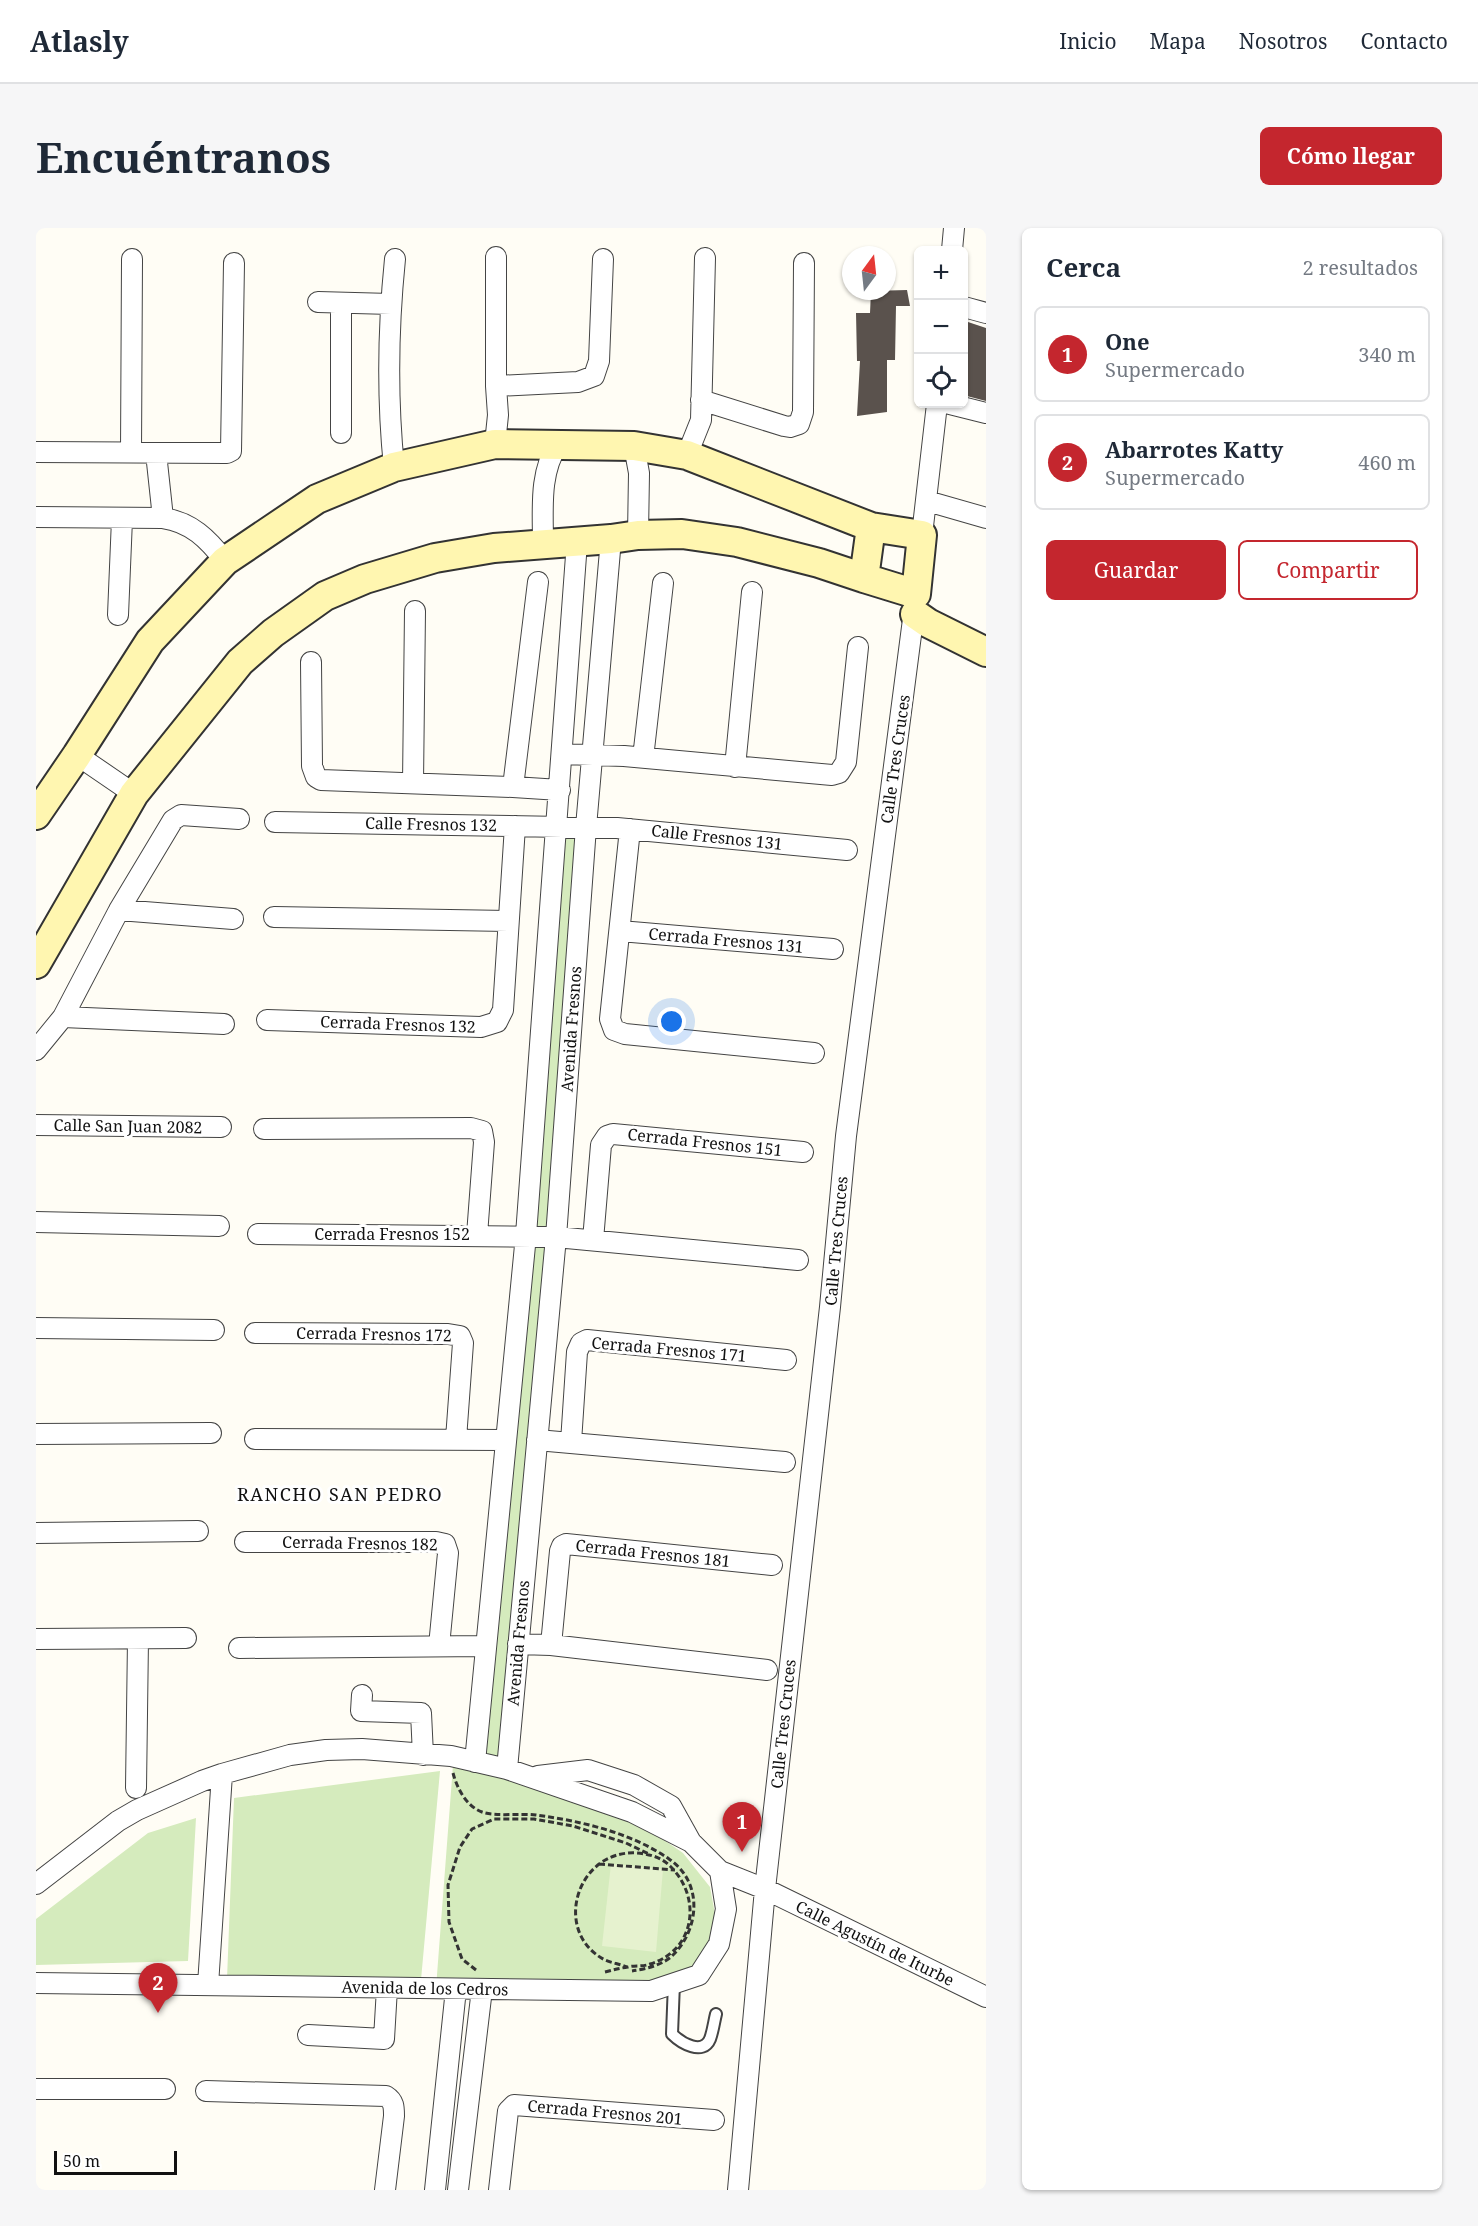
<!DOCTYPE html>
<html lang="es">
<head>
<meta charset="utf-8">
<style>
	:root { --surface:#fff; --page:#f6f6f7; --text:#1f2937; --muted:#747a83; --line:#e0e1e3; --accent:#c4262e }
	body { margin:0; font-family:"Noto Serif",serif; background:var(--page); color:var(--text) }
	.controls { position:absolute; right:18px; top:18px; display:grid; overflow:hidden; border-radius:9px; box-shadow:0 2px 4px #0004 }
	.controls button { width:54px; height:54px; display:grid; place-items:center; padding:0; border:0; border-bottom:2px solid var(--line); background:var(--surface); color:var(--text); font:30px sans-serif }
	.compass { position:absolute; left:806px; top:18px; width:54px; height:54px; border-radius:50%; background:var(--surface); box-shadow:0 2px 4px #0004; rotate:15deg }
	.scale { position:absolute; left:18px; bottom:15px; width:123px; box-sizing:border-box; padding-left:6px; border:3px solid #111; border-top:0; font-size:16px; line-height:21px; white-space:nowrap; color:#111; -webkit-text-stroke:4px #fff; paint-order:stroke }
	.you { position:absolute; left:636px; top:794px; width:21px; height:21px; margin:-15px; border:4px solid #fff; border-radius:50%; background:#1a73e8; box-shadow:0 0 0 9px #1a73e833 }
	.badge { display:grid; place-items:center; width:39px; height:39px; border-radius:50%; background:var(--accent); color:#fff; font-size:20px; font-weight:700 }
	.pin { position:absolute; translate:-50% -50px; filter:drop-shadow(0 2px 3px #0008) }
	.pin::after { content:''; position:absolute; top:32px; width:21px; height:18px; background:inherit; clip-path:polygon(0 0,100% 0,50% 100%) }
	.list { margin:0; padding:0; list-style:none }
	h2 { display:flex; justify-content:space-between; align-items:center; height:78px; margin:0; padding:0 24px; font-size:26px }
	h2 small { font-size:20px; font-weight:400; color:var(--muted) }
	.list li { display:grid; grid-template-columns:39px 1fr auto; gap:18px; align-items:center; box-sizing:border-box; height:96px; margin:0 12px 12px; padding:0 12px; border:2px solid var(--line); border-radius:9px }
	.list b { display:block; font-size:22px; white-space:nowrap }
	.list p { margin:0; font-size:20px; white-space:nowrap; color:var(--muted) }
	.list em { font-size:20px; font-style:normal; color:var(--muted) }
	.actions { display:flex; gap:12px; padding:18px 24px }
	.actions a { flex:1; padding:14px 0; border:2px solid var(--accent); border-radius:9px; text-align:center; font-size:21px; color:var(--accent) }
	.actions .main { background:var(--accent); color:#fff }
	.icon { flex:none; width:33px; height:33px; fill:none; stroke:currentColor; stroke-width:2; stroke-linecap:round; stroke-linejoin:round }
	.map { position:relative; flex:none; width:950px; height:1962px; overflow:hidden; border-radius:9px }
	header { display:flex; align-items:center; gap:36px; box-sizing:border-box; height:84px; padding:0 30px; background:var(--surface); border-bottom:2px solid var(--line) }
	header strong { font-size:28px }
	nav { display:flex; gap:33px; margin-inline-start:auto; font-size:21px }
	.intro { display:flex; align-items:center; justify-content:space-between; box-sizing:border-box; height:144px; padding:0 36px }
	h1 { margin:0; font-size:42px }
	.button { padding:15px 27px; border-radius:9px; background:var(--accent); color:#fff; font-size:21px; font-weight:700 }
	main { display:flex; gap:36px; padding:0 36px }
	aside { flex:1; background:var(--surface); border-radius:9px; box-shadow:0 2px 4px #0004 }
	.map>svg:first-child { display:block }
	.green { fill:#d5ebbd }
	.pitch { fill:#e6f2cf }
	.building { fill:#5a524d }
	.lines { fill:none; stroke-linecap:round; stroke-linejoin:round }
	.service-casing { stroke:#444; stroke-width:14 }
	.minor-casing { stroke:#444; stroke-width:22 }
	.secondary-casing { stroke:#333; stroke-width:32 }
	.path { stroke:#333; stroke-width:3; stroke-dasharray:6 3; stroke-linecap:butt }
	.service { stroke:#fff; stroke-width:10 }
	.minor { stroke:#fff; stroke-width:20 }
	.secondary { stroke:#fff6b0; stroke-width:28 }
	.labels { text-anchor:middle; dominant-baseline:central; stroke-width:6; stroke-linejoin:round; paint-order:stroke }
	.street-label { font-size:16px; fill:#111; stroke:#fff }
	.neighbourhood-label { font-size:18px; letter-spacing:1.5px; fill:#111; stroke:#fff }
</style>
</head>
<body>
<header>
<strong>Atlasly</strong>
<nav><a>Inicio</a><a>Mapa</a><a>Nosotros</a><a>Contacto</a></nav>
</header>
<div class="intro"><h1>Encuéntranos</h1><a class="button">Cómo llegar</a></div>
<main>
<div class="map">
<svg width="950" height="1962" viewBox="0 0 950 1962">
	<rect width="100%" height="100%" fill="#fffdf5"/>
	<path class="green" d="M520 598 550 599 471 1541 439 1534Z
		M417 1537 443 1540 593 1588 647 1625 674 1659 681 1697 671 1723 651 1745 614 1757 400 1760Z
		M404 1543 385 1752 191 1751 198 1570Z
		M160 1590 152 1733 0 1737V1691L112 1605Z"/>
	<path class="pitch" d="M575 1636 627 1641 620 1724 566 1718Z"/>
	<path class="building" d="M871 62 874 78H860L859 132H851V184L821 188 824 133H821L820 85H834L835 63Z
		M932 94 950 100V173L927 167V136Z"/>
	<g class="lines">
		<g class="service-casing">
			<path id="service" d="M638 1755 636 1806C645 1815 667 1828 674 1811 677 1803 678 1794 680 1786"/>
		</g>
		<g class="minor-casing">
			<path id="minor" d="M916 22 918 0
				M282 74 355 76
				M928 79 950 85
				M460 158 542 154 558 148 563 133 567 31
				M665 172 748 198 754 199 763 196 767 184 768 35
				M914 176 950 185
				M305 205V76
				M459 216 462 187 460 158V29
				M598 218 603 245 602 307
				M0 224 191 225 195 223 198 35
				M95 224 96 31
				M120 225 127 290
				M651 227 665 192 669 30
				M358 239C351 170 352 100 359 31
				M891 273 950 290
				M0 289 127 290C155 294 172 311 189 333
				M886 307 901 176
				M507 315C507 281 503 245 522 216
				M82 387 86 291
				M275 434 276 538 280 549 285 552 477 559 524 562
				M526 526 588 528 796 547 803 545 810 534 822 419
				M41 527 98 566
				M607 530 627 355
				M699 539 716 364
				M377 555 379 383
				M477 559 502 354
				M239 594 581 600 811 622
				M594 601 574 791 578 802 589 806 778 825
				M83 682 197 691
				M238 689 472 693
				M584 703 797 721
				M27 789 188 796
				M231 792 445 799 461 794 467 782 479 598
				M0 822 27 789 83 682 137 592 145 587 203 591
				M0 897 185 899
				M228 901 435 900 446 903 448 914 441 1007
				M0 994 183 998
				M222 1006 520 1009 762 1032
				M557 1012 565 917 571 908 577 906 767 924
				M0 1100 178 1102
				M219 1105 412 1106 424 1108 427 1115 420 1211
				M0 1206 175 1205
				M219 1211 470 1212
				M501 1212 749 1234
				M535 1214 541 1124 545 1115 551 1112 750 1132
				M0 1305 162 1303
				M209 1314H400L409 1316 412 1325 403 1418
				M0 1411 150 1410
				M482 1416 515 1417 731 1442
				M515 1417 524 1323 526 1318 530 1316 736 1337
				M203 1420 450 1418
				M326 1467 325 1483 385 1485 387 1527
				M439 1534 490 1007 541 314
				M471 1541 520 1009 550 599 575 311
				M502 1548 552 1542 598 1557 635 1578 655 1614
				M100 1560 102 1411
				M0 1656 82 1593 101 1582 166 1553 186 1546 254 1527 290 1522 326 1521 415 1528 471 1541 596 1584 655 1614 684 1643 729 1661 950 1769
				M0 1755 615 1763 663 1747 683 1716 690 1681 684 1643
				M172 1757 186 1546
				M272 1807 348 1811 351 1760
				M0 1861H129
				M170 1863 350 1868C358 1873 358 1879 358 1888L349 1962
				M399 1962 420 1761
				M422 1962 446 1761
				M463 1962 472 1883 478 1877 678 1892
				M702 1962 729 1661 794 1079 810 908 879 376"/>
		</g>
		<g class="secondary-casing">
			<path id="secondary" d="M879 386 892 395 950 424
				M0 587 41 527 114 413 189 333 281 271 358 239 459 216 598 218 651 227 835 299 886 307 880 366 828 350 835 299
				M0 736 98 566 204 434 237 405 289 368 329 351 399 330 458 320 575 311 602 307 646 306 701 314 783 335 828 350"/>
		</g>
		<path class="path" d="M417 1545C421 1560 430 1578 446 1584 460 1589 484 1585 500 1587 545 1593 596 1605 633 1631 667 1654 664 1700 637 1727 627 1737 610 1741 596 1743
			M563 1636 639 1642
			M440 1742 426 1731 413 1694 412 1657 424 1619 436 1601 458 1591H498L537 1598 590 1615 613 1626
			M569 1744C577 1742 584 1740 592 1739 599 1737 607 1739 614 1736 660 1722 666 1669 634 1638 625 1629 613 1626 601 1625 541 1621 515 1704 569 1732 576 1735 584 1736 591 1739"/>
		<use href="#service" class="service"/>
		<use href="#minor" class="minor"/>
		<use href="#secondary" class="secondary"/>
	</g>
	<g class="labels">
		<g class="street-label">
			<text transform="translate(859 531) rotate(-82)">Calle Tres Cruces</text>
			<text transform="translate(395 596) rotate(1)">Calle Fresnos 132</text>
			<text transform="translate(681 609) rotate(6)">Calle Fresnos 131</text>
			<text transform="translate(690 712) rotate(5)">Cerrada Fresnos 131</text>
			<text transform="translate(362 796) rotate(2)">Cerrada Fresnos 132</text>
			<text transform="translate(535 801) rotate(-86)">Avenida Fresnos</text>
			<text transform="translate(92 898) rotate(1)">Calle San Juan 2082</text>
			<text transform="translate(669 914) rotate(6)">Cerrada Fresnos 151</text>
			<text x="356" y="1006">Cerrada Fresnos 152</text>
			<text transform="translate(800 1013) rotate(-85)">Calle Tres Cruces</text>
			<text transform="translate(338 1106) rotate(1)">Cerrada Fresnos 172</text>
			<text transform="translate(633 1121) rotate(5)">Cerrada Fresnos 171</text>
			<text transform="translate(324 1315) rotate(1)">Cerrada Fresnos 182</text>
			<text transform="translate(617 1325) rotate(6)">Cerrada Fresnos 181</text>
			<text transform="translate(482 1415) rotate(-85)">Avenida Fresnos</text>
			<text transform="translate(747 1496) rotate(-84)">Calle Tres Cruces</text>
			<text transform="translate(839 1715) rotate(26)">Calle Agustín de Iturbe</text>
			<text transform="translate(389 1760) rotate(1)">Avenida de los Cedros</text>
			<text transform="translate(569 1884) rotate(5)">Cerrada Fresnos 201</text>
		</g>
		<g class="neighbourhood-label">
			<text x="304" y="1266">RANCHO SAN PEDRO</text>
		</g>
	</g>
</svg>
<div class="controls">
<button>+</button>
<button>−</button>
<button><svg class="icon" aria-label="locate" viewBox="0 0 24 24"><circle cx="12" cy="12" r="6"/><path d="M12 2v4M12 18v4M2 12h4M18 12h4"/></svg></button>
</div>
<svg class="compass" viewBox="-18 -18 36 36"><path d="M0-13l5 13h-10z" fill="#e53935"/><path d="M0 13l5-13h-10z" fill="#747a83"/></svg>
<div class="scale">50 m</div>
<div class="you"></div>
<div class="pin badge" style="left:706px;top:1624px">1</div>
<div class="pin badge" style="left:122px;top:1785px">2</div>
</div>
<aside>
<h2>Cerca<small>2 resultados</small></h2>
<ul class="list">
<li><span class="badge">1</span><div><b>One</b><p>Supermercado</p></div><em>340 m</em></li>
<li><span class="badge">2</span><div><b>Abarrotes Katty</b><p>Supermercado</p></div><em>460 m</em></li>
</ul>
<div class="actions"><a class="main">Guardar</a><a>Compartir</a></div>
</aside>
</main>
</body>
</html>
